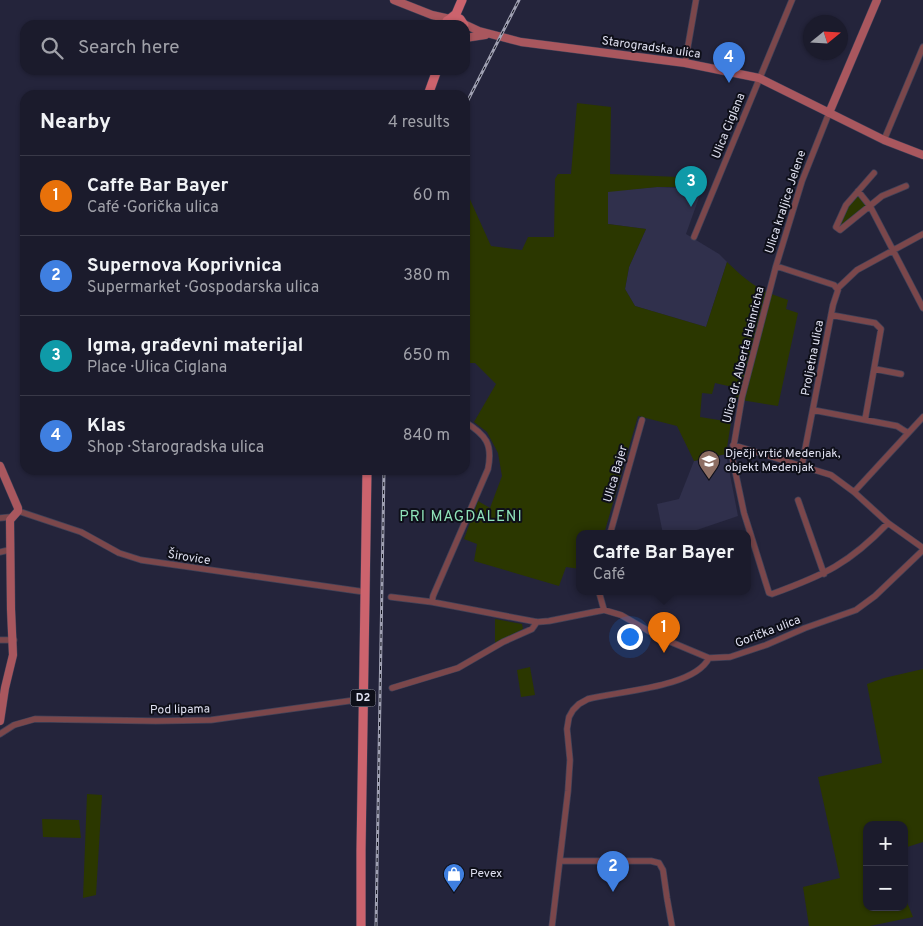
<!DOCTYPE html>
<html lang="en">
<head>
<meta charset="utf-8">
<style>
	:root { --surface:#1b1b2c; --page:#282838; --text:#f1f3f6; --muted:#a0a1a9; --line:#393948; --accent:#4cd39a }
	body { margin:0; font-family:Overpass,sans-serif; background:var(--page); color:var(--text) }
	.controls { position:absolute; right:15px; bottom:15px; display:grid; overflow:hidden; border-radius:10px; box-shadow:0 1px 4px #0004 }
	.controls button { width:45px; height:45px; display:grid; place-items:center; padding:0; border:0; border-bottom:1px solid var(--line); background:var(--surface); color:var(--text); font:25px sans-serif }
	.compass { position:absolute; left:803px; top:15px; width:45px; height:45px; border-radius:50%; background:var(--surface); box-shadow:0 1px 4px #0004; rotate:72deg }
	.you { position:absolute; left:629px; top:636px; width:18px; height:18px; margin:-12px; border:4px solid #fff; border-radius:50%; background:#1a73e8; box-shadow:0 0 0 8px #1a73e833 }
	.badge { display:grid; place-items:center; width:32px; height:32px; border-radius:50%; background:var(--accent); color:#fff; font-size:16px; font-weight:700 }
	.pin { position:absolute; translate:-50% -41px; filter:drop-shadow(0 1px 2px #0008) }
	.pin::after { content:''; position:absolute; top:26px; width:18px; height:15px; background:inherit; clip-path:polygon(0 0,100% 0,50% 100%) }
	.popup { position:absolute; left:576px; top:530px; width:175px; height:65px; box-sizing:border-box; display:grid; place-content:center; border-radius:10px; background:var(--surface); filter:drop-shadow(0 1px 4px #0005); font-size:16px; white-space:nowrap; color:var(--muted) }
	.popup b { font-size:19px; color:var(--text) }
	.popup::after { content:''; position:absolute; left:50%; top:100%; margin-left:-10px; border:10px solid transparent; border-top-color:var(--surface) }
	.list { margin:0; padding:0; list-style:none }
	h2 { display:flex; justify-content:space-between; align-items:center; height:65px; margin:0; padding:0 20px; font-size:21px }
	h2 small { font-size:16px; font-weight:400; color:var(--muted) }
	.list li { display:grid; grid-template-columns:32px 1fr auto; gap:15px; align-items:center; box-sizing:border-box; height:80px; padding:0 20px; border-top:1px solid var(--line) }
	.list b { display:block; font-size:19px; white-space:nowrap }
	.list p { margin:0; font-size:16px; white-space:nowrap; color:var(--muted) }
	.list em { font-size:16px; font-style:normal; color:var(--muted) }
	.icon { flex:none; width:28px; height:28px; fill:none; stroke:currentColor; stroke-width:2; stroke-linecap:round; stroke-linejoin:round }
	.map { position:relative; flex:none; width:923px; height:926px; overflow:hidden }
	.search { position:absolute; background:var(--surface); box-shadow:0 1px 4px #0004; left:20px; top:20px; width:450px; height:55px; display:flex; align-items:center; gap:12px; box-sizing:border-box; padding:0 18px; border-radius:15px; color:var(--muted); font-size:19px }
	.panel { position:absolute; background:var(--surface); box-shadow:0 1px 4px #0004; left:20px; top:90px; width:450px; height:385px; border-radius:15px }
	.map>svg:first-child { display:block }
	.built { fill:#30304c }
	.green { fill:#2b3700 }
	.lines { fill:none; stroke-linecap:round; stroke-linejoin:round }
	.street-casing { stroke:#424258; stroke-width:7 }
	.secondary-casing { stroke:#424258; stroke-width:9 }
	.primary-casing { stroke:#424258; stroke-width:10 }
	.street { stroke:#7b474b; stroke-width:5.5 }
	.secondary { stroke:#a9575e; stroke-width:8 }
	.primary { stroke:#cc636d; stroke-width:9 }
	.rail-casing { stroke:#a0a1b3; stroke-width:3 }
	.rail { stroke:#0e0f19; stroke-width:1; stroke-dasharray:4; stroke-linecap:butt }
	.labels { text-anchor:middle; dominant-baseline:central; stroke-width:4; stroke-linejoin:round; paint-order:stroke }
	.shield { fill:#0e0f19; stroke:#a0a1b0; stroke-width:1 }
	.shield-label { font-size:11px; font-weight:bold; fill:#dfe0f0 }
	.street-label { font-size:12px; fill:#dfe0f0; stroke:#0e0f19 }
	.poi-label { font-size:12px; fill:#dfe0f0; stroke:#0e0f19; text-anchor:start }
	.quarter-label { font-size:15px; letter-spacing:1px; fill:#8fe2b9; stroke:#0e0f19 }
</style>
</head>
<body>
<div class="map">
<svg width="923" height="926" viewBox="0 0 923 926">
	<rect width="100%" height="100%" fill="#24243b"/>
	<path class="built" d="M657 187 702 189 686 234 719 254 727 262 706 327 635 306 625 289 629 267 646 229 608 224V191Z
		M726 454 738 516 685 534H663L657 504 679 499 694 461Z"/>
	<path class="green" d="M577 103 611 107 610 174 678 177 676 187H657L608 192V224L646 229 629 267 625 289 635 306 706 327 727 262C749 283 758 290 788 300L786 309 798 313 778 406 735 399 737 388 715 383 712 394 702 393 700 417 731 422 726 454 694 461 677 426 638 416 604 534H580V569L566 567 559 586 474 561 477 544 464 539 478 501 490 508 502 476 498 453 487 432 474 422 496 384 475 363H465V193L468 195 491 246 522 250 528 237H554L555 179 558 174H571Z
		M857 196H859L866 206 843 226 840 225 848 207Z
		M495 619 522 624 523 629 495 643Z
		M530 667 535 695 521 697 517 670Z
		M923 669V842L904 848V825H867V858L863 859 867 880V907H904V895L913 917 870 926H809L803 887 840 878 818 777 882 763 867 684 884 678Z
		M87 794 102 795 96 895 83 898Z
		M42 819 79 820 81 838 43 837Z"/>
	<g class="lines">
		<g class="street-casing">
			<path id="street" d="M685 63 696 0
				M884 140 923 47
				M874 173 846 205 836 227 840 230 882 196 906 186
				M858 191 870 206 923 308
				M694 237 792 0
				M776 266 742 397 732 456 744 513 769 593 772 594C824 575 849 564 888 523
				M838 288 857 270 923 234
				M831 315 875 323 881 329 865 420
				M875 369 901 374
				M813 410 897 426 908 433
				M733 445 831 475 854 492 888 523 923 548
				M802 465 833 305 838 290 834 285 776 266 802 181 829 113
				M854 492 923 417
				M798 500 824 574
				M18 511 81 532 119 553 141 560 365 592
				M0 518 11 517
				M610 534 642 420
				M0 552 9 550
				M599 592 604 610
				M391 597 432 602 537 622 549 621 604 610 621 615 659 637 709 658 730 657 766 645 805 628 856 610 875 596 921 552
				M432 602 433 596 488 469C493 444 486 435 465 422
				M0 640H14
				M392 688 458 668 503 642 532 629 537 622
				M0 734 14 725 35 719 156 721 211 720 363 699
				M560 861H651L659 863 663 870 667 898 672 926
				M552 926 568 791 570 760 567 729 569 717 573 710 579 704 588 699C618 691 694 688 709 658"/>
		</g>
		<g class="secondary-casing">
			<path id="secondary" d="M394 0 432 15 450 19
				M464 24 479 31 521 42 685 63 759 78 884 140 923 155
				M465 38 485 35
				M829 113 877 0
				M0 466 18 508V511L10 520 11 609 13 655 5 688 0 721"/>
		</g>
		<g class="primary-casing">
			<path id="primary" d="M451 18 456 14 462 0
				M445 25 447 21 454 17 460 19 464 25
				M428 95 437 70
				M361 926V851L367 470"/>
		</g>
		<use href="#street" class="street"/>
		<use href="#secondary" class="secondary"/>
		<use href="#primary" class="primary"/>
		<g class="rail-casing">
			<path id="rail" d="M465 106 519 0
				M376 926 384 470"/>
		</g>
		<use href="#rail" class="rail"/>
	</g>
	<defs>
		<g id="school-pin" transform="scale(1.125)"><path d="M0 17L-7.5 6A9.5 9.5 0 1 1 7.5 6Z" fill="#8d6e63" stroke="#0e0f19"/><path d="M0-5L7-2L0 1L-7-2ZM-4 1L0 2.5L4 1V4Q0 6-4 4Z" fill="#fff"/></g>
		<g id="shop-pin" transform="scale(1.125)"><path d="M0 17L-7.5 6A9.5 9.5 0 1 1 7.5 6Z" fill="#3f7fe0" stroke="#0e0f19"/><path d="M-5-2.5h2.3a2.7 3.5 0 0 1 5.4 0H5L5.5 6h-11ZM-1.5-2.5h3a1.5 2.3 0 0 0-3 0Z" fill="#fff"/></g>
	</defs>
	<g fill-rule="evenodd">
		<use href="#school-pin" x="709" y="461"/>
		<use href="#shop-pin" x="454" y="874"/>
	</g>
	<g class="labels">
		<rect class="shield" x="350.5" y="689.5" width="25" height="17" rx="4"/>
		<g class="shield-label">
			<text x="363" y="698">D2</text>
		</g>
		<g class="street-label">
			<text transform="translate(651 48) rotate(8)">Starogradska ulica</text>
			<text transform="translate(729 126) rotate(-68)">Ulica Ciglana</text>
			<text transform="translate(786 202) rotate(-72)">Ulica kraljice Jelene</text>
			<text transform="translate(744 355) rotate(-76)">Ulica dr. Alberta Heinricha</text>
			<text transform="translate(813 358) rotate(-79)">Proljetna ulica</text>
			<text transform="translate(616 474) rotate(-74)">Ulica Bajer</text>
			<text transform="translate(189 558) rotate(9)">Širovice</text>
			<text transform="translate(768 632) rotate(-21)">Gorička ulica</text>
			<text transform="translate(180 710) rotate(-1)">Pod lipama</text>
		</g>
		<g class="poi-label">
			<text x="725" y="454">Dječji vrtić Medenjak,<tspan x="725" dy="14">objekt Medenjak</tspan></text>
			<text x="470" y="874">Pevex</text>
		</g>
		<g class="quarter-label">
			<text x="461" y="517">PRI MAGDALENI</text>
		</g>
	</g>
</svg>
<div class="controls">
<button>+</button>
<button>−</button>
</div>
<svg class="compass" viewBox="-18 -18 36 36"><path d="M0-13l5 13h-10z" fill="#e53935"/><path d="M0 13l5-13h-10z" fill="#a0a1a9"/></svg>
<div class="you"></div>
<div class="pin badge" style="left:664px;top:653px;background:#e8710a">1</div>
<div class="popup"><b>Caffe Bar Bayer</b>Café</div>
<div class="pin badge" style="left:613px;top:892px;background:#3f7fe0">2</div>
<div class="pin badge" style="left:691px;top:207px;background:#0f9aa8">3</div>
<div class="pin badge" style="left:729px;top:83px;background:#3f7fe0">4</div>
<div class="search"><svg class="icon" aria-label="search" viewBox="0 0 24 24"><circle cx="10" cy="10" r="6"/><path d="M15 15l6 6"/></svg>Search here</div>
<section class="panel">
<h2>Nearby<small>4 results</small></h2>
<ul class="list">
<li><span class="badge" style="background:#e8710a">1</span><div><b>Caffe Bar Bayer</b><p>Café · Gorička ulica</p></div><em>60 m</em></li>
<li><span class="badge" style="background:#3f7fe0">2</span><div><b>Supernova Koprivnica</b><p>Supermarket · Gospodarska ulica</p></div><em>380 m</em></li>
<li><span class="badge" style="background:#0f9aa8">3</span><div><b>Igma, građevni materijal</b><p>Place · Ulica Ciglana</p></div><em>650 m</em></li>
<li><span class="badge" style="background:#3f7fe0">4</span><div><b>Klas</b><p>Shop · Starogradska ulica</p></div><em>840 m</em></li>
</ul>
</section>
</div>
</body>
</html>
